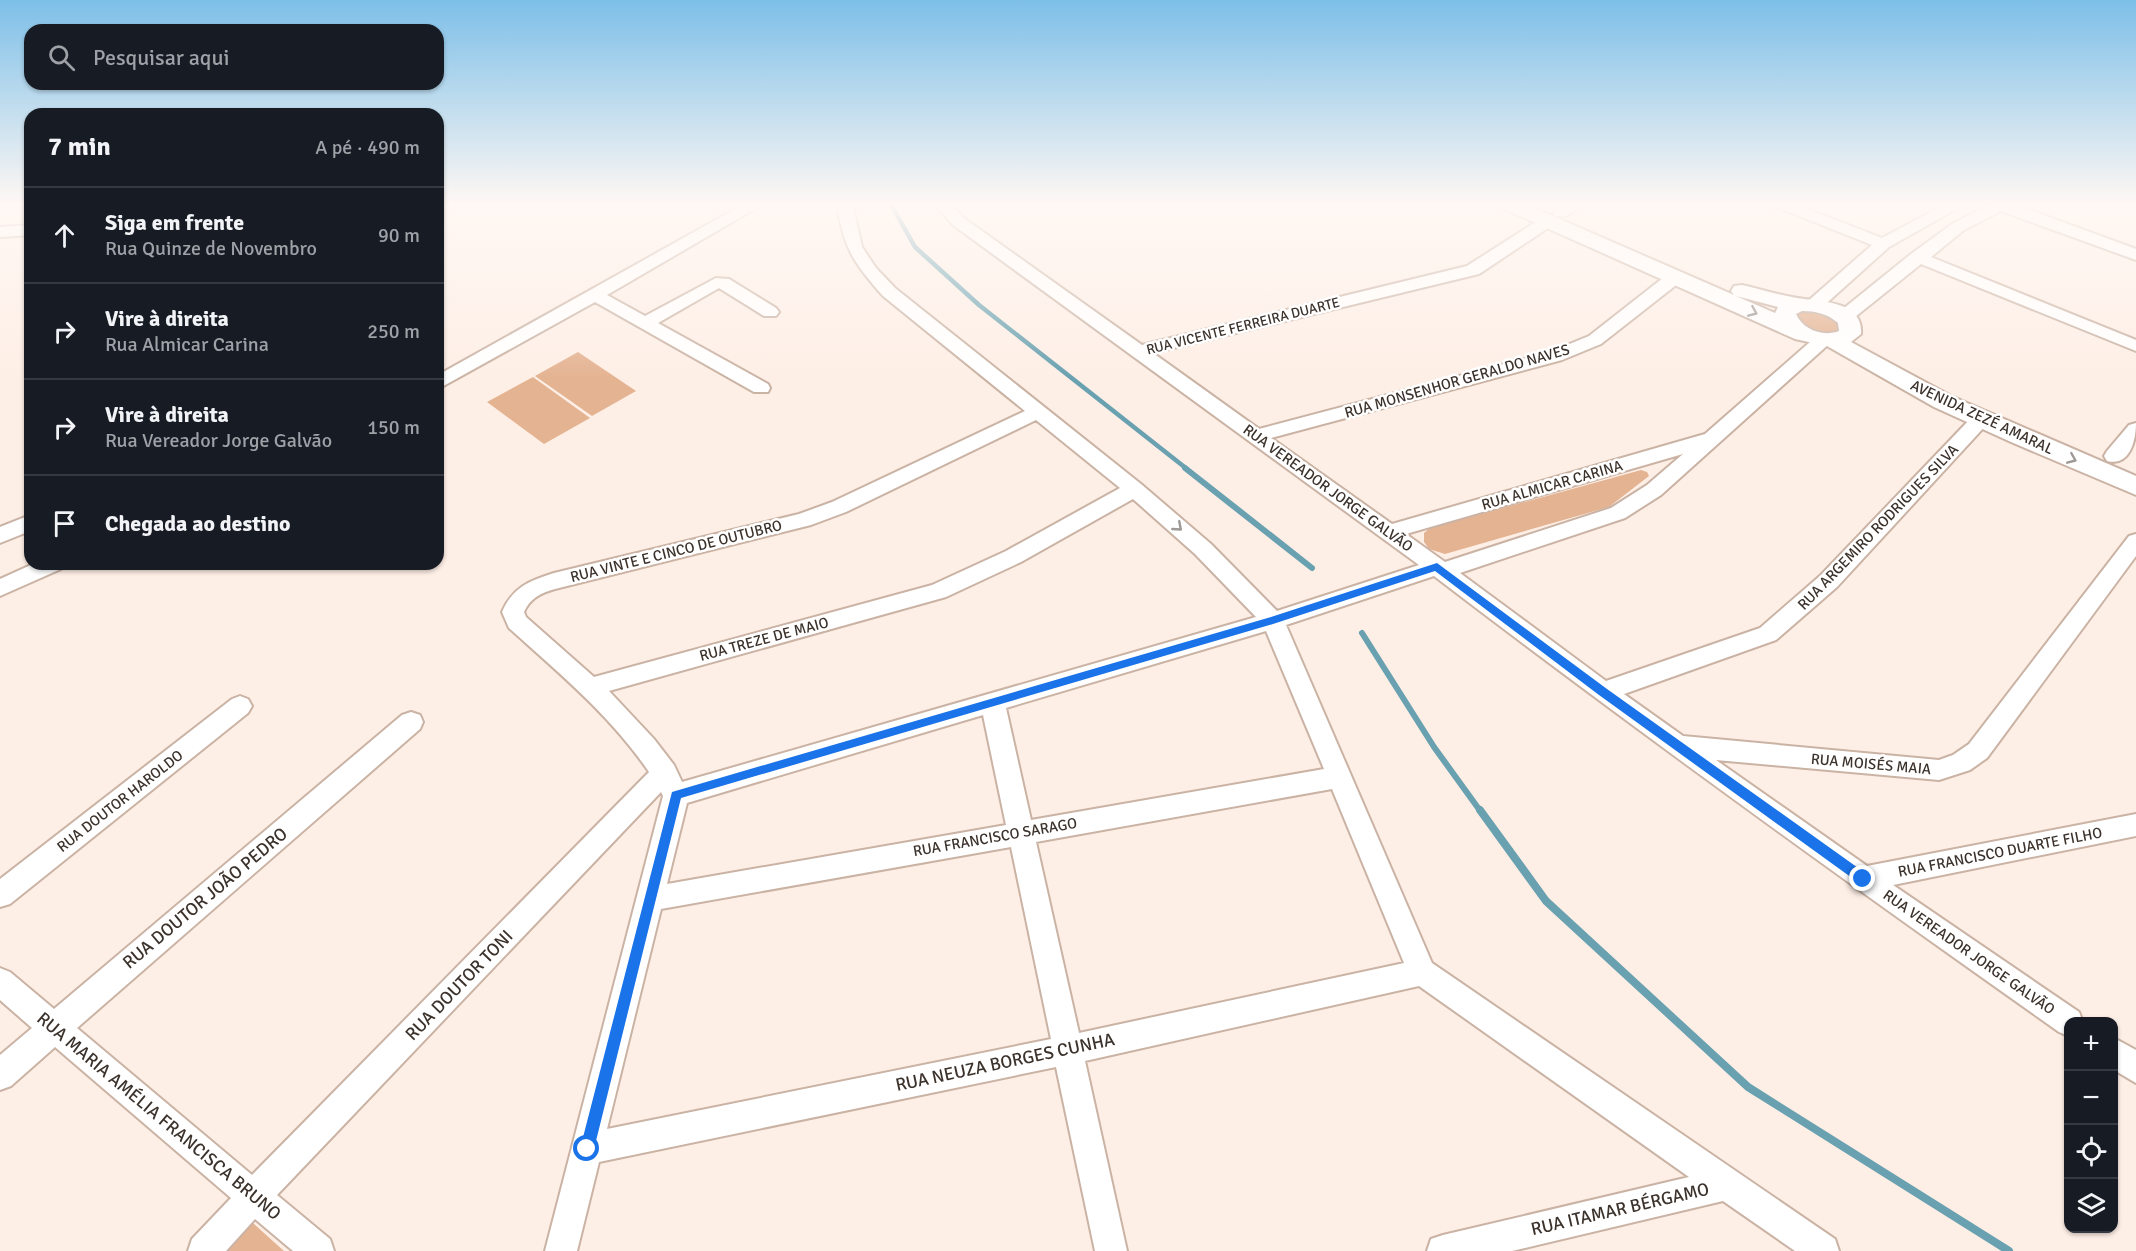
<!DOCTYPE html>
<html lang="pt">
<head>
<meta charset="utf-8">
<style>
	:root { --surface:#171b24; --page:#20242c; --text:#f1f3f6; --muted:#9ea1a6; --line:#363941 }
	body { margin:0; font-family:Signika,sans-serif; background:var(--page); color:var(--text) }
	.controls { position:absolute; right:18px; bottom:18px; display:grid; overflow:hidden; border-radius:12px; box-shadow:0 2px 4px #0004 }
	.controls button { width:54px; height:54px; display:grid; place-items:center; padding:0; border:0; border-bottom:2px solid var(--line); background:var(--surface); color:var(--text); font:30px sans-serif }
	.stop { position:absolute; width:18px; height:18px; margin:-14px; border:4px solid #1a73e8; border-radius:50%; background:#fff }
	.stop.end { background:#1a73e8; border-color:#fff; box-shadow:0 2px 6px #0008 }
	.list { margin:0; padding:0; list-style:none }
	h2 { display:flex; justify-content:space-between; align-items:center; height:78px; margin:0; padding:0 24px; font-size:26px }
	h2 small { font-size:20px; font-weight:400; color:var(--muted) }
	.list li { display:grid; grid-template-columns:39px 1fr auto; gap:18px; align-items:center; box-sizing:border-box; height:96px; padding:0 24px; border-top:2px solid var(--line) }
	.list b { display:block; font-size:22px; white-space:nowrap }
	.list p { margin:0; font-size:20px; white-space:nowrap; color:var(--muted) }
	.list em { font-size:20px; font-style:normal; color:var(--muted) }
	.icon { flex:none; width:33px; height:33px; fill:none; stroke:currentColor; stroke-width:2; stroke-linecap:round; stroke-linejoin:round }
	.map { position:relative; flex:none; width:2136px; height:1251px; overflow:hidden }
	.search { position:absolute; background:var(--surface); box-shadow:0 2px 4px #0004; left:24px; top:24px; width:420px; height:66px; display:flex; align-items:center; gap:15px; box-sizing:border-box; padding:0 21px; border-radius:18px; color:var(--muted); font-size:22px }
	.panel { position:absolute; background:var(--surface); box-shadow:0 2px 4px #0004; left:24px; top:108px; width:420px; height:462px; border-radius:18px }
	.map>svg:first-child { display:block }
	.green { fill:#e4b392 }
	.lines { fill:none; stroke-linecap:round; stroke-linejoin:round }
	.stream-far2 { stroke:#69a1b0; stroke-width:4.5 }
	.stream-far1 { stroke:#69a1b0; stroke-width:6 }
	.stream { stroke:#69a1b0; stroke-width:8 }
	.minor-casing { stroke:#cab3a4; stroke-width:4 }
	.major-casing { stroke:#cab3a4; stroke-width:4 }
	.minor { fill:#fff; fill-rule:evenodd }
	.major { fill:#fff; fill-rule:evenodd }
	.oneway { stroke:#9e9896 }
	.route { fill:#1a73e8 }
	.labels { text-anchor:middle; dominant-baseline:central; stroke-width:5; stroke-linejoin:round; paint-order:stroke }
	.far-street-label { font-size:14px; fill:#3c322c; stroke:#fff }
	.street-label { font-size:15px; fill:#3c322c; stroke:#fff }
	.near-street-label { font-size:18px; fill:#3c322c; stroke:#fff }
</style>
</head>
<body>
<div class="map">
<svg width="2136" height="1251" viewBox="0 0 2136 1251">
	<rect width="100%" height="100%" fill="#feefe6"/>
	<path class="green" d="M1796 308 1834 312 1846 334 1809 333 1791 312Z
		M578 352 636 391 592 416 535 376Z
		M533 377 590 418 544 444 487 402Z
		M1641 470 1647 472 1649 476 1609 507 1445 554 1429 549 1424 542V533L1430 528Z
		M245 1216 284 1251H214Z"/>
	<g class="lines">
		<path class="stream-far2" d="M890 203 915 247 979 305 1187 469"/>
		<path class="stream-far1" d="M1185 468 1312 568
			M1362 633 1434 747 1481 812"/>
		<path class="stream" d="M1480 810 1546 901 1748 1087 2009 1251"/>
		<g class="minor-casing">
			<path id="minor" d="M746 203H765L607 295 645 316 716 278 729 279 776 308 779 312 776 316H764L719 288 658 323 768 384 770 388 768 392H754L595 302 438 389V375Z
				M837 203H852L862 247 876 268 895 288 1141 484 1211 544 1277 611 1419 565 953 225 934 203H949L965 219 1142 345 1467 266 1542 218H1554L1556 221 1554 224 1479 274 1153 353 1259 429 1550 352 1589 336 1668 274H1680L1682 278 1680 282 1601 344 1562 360 1271 438 1392 524 1705 434 1818 335H1830L1833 339 1830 343 1661 495 1625 518 1460 573 1606 681 1760 628 1821 575 1974 415H1988L1991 419 1988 423 1837 587 1776 640 1624 694 1683 736 1939 760 1953 755 1969 744 2129 536 2136 534V556L1987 758 1970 770 1939 780 1716 760 1867 866 2136 814V836L1893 885 2079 1012 2083 1022H2068V1036L2059 1032C1848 883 1639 733 1434 576L1286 625 1432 963 1835 1239 1839 1251H1795L1723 1201 1512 1251H1427L1431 1239 1443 1235 1689 1177 1419 986 1085 1061 1127 1251H1095L1056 1067 599 1162 577 1251H545L663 796 661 792 277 1195 330 1239 334 1251H293L255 1219 226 1251H188L192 1239 231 1198 55 1047 11 1086 0 1090V1055L32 1028 0 1000V968L10 972 54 1009 402 715 411 712 420 715 423 722 420 729 77 1028 252 1175 649 772C611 716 559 673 509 628L502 612C513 587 529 581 554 573L799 514 832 502 1025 411 883 296C853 262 843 247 837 203ZM1036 420 1120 488 1006 551 932 585 594 677 526 617 524 612C530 598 541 593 555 589L811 525 846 512ZM1683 454 1647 485 1611 508 1445 562 1406 534ZM1133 499 1195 554 1256 617 682 782 674 765 654 739 609 691 946 597 1021 562ZM1266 631 1324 769 1031 820 1006 708ZM983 715 1006 825 667 884 687 803ZM1332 789 1404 963 1079 1033 1036 842ZM1011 847 1051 1039 607 1129 661 909Z
				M1567 203H1585L1567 216H1555L1553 213Z
				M1772 203H1792L1882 238 1948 203H1967L1889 247 1820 309H1808L1805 305 1808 301 1872 245 1774 206Z
				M1993 203H2011L2136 249V260L2001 211 1964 230 1931 257 2136 340V351L1921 264 1850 321H1838L1835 317 1838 313 1911 254 1952 224Z
				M30 225V235L0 237V227Z
				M2136 423C2136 440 2130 467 2107 461L2104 456 2107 451 2129 425Z
				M30 515V531L0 543V527Z
				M33 564H64L61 569 0 596V579Z
				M240 696 248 699 252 706 248 713 10 904 0 907V879L232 699Z
				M2114 1038 2136 1050V1083L2114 1070Z"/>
		</g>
		<g class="major-casing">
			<path id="major" d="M1497 203H1523L1734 295 1731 291 1734 286 1742 285C1759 289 1775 294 1792 297 1813 302 1864 298 1861 334L1851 342 1951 396 2136 476V495L2011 442 1934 407 1827 346 1795 339 1500 207ZM1736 296 1778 307 1775 313ZM1802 311C1816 311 1828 314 1838 323L1839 331C1823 337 1803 330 1796 314Z"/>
		</g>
		<use href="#minor" class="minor"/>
		<use href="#major" class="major"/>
	</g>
	<defs><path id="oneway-chevron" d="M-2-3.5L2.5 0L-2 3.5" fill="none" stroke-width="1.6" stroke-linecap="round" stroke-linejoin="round" transform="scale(1.5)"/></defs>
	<g class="oneway">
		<use href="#oneway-chevron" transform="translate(1753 312) rotate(23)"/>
		<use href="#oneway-chevron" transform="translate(2072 459) rotate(23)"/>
		<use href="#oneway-chevron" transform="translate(1178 527) rotate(41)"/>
	</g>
	<linearGradient id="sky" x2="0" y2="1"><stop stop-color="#7dbfe8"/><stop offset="0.54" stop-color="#fff8f4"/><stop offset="1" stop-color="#fff8f4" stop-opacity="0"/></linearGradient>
	<rect width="2136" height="378" fill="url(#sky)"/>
	<path class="route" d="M1437 563 1607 689 1868 875V883H1859L1599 695 1435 571 1273 624 681 798 594 1149 592 1154 587 1156 582 1154 580 1149 672 792 1271 617Z"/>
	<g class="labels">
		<g class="far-street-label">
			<text transform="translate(1243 326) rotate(-14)">RUA VICENTE FERREIRA DUARTE</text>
		</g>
		<g class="street-label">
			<text transform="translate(1457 381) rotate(-16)">RUA MONSENHOR GERALDO NAVES</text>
			<text transform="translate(1982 417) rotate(25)">AVENIDA ZEZÉ AMARAL</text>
			<text transform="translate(1552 485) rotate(-16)">RUA ALMICAR CARINA</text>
			<text transform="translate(1328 488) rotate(36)">RUA VEREADOR JORGE GALVÃO</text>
			<text transform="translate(1878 527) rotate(-46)">RUA ARGEMIRO RODRIGUES SILVA</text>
			<text transform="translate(676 551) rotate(-14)">RUA VINTE E CINCO DE OUTUBRO</text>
			<text transform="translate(764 639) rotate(-15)">RUA TREZE DE MAIO</text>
			<text transform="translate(1871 764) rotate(5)">RUA MOISÉS MAIA</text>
			<text transform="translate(120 801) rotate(-38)">RUA DOUTOR HAROLDO</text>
			<text transform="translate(995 837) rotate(-10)">RUA FRANCISCO SARAGO</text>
			<text transform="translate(2000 852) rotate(-11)">RUA FRANCISCO DUARTE FILHO</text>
			<text transform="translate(1969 952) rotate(35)">RUA VEREADOR JORGE GALVÃO</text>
		</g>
		<g class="near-street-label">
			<text transform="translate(205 898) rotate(-40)">RUA DOUTOR JOÃO PEDRO</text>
			<text transform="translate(459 985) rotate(-46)">RUA DOUTOR TONI</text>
			<text transform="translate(1005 1062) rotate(-12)">RUA NEUZA BORGES CUNHA</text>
			<text transform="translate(159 1116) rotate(40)">RUA MARIA AMÉLIA FRANCISCA BRUNO</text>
			<text transform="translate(1620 1209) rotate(-13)">RUA ITAMAR BÉRGAMO</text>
		</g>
	</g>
</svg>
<div class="controls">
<button>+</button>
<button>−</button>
<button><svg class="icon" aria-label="locate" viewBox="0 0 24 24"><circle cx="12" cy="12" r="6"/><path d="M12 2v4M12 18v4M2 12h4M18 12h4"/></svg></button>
<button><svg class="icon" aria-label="layers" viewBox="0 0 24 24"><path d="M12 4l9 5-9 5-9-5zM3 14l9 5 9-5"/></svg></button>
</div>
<div class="stop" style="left:587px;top:1149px"></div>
<div class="stop end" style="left:1863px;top:879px"></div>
<div class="search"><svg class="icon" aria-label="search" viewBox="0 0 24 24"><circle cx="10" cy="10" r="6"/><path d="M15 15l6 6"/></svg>Pesquisar aqui</div>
<section class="panel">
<h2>7 min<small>A pé · 490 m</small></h2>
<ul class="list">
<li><svg class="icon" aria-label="ahead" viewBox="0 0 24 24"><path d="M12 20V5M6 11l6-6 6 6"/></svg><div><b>Siga em frente</b><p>Rua Quinze de Novembro</p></div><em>90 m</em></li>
<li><svg class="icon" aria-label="right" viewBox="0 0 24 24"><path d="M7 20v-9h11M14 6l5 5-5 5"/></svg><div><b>Vire à direita</b><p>Rua Almicar Carina</p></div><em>250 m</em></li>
<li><svg class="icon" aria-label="right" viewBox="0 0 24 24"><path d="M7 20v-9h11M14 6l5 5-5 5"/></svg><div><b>Vire à direita</b><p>Rua Vereador Jorge Galvão</p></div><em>150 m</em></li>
<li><svg class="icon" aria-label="arrive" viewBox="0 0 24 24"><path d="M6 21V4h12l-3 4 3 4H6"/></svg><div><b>Chegada ao destino</b></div></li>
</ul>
</section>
</div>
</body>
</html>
